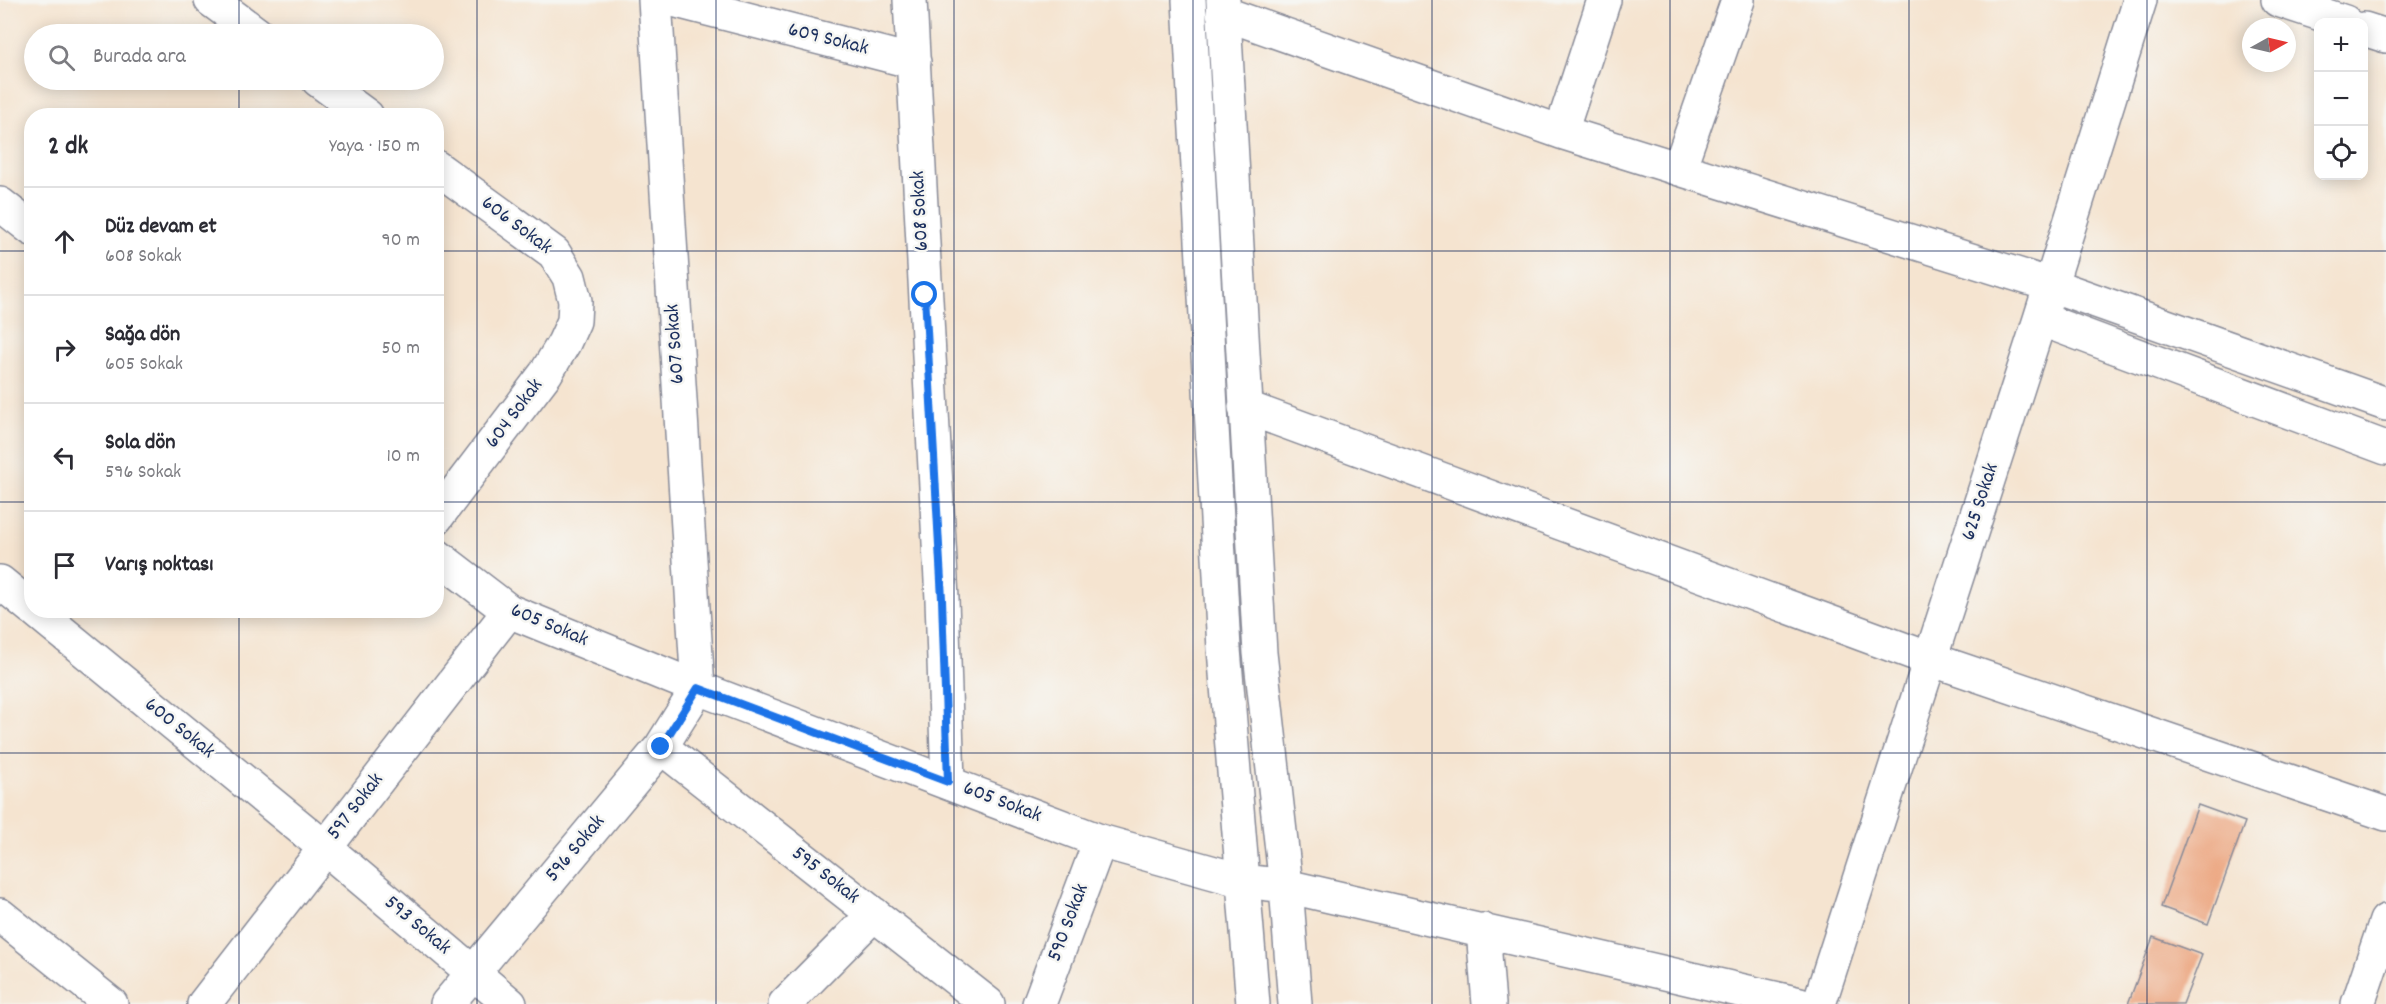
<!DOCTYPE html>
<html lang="tr">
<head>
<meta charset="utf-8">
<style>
	:root { --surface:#fff; --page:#f2f2f3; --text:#2b2b33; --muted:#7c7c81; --line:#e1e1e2 }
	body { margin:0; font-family:Dekko,sans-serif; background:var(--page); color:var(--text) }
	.controls { position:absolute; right:18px; top:18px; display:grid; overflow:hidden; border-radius:12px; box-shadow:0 3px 15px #0003 }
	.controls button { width:54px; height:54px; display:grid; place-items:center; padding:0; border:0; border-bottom:2px solid var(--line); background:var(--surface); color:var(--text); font:30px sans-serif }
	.compass { position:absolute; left:2242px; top:18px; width:54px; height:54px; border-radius:50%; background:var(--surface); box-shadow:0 3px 15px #0003; rotate:82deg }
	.stop { position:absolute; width:18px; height:18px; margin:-14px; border:4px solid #1a73e8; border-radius:50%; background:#fff }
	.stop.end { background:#1a73e8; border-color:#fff; box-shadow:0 2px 6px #0008 }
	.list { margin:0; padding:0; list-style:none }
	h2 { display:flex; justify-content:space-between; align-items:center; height:78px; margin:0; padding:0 24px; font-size:26px }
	h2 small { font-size:20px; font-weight:400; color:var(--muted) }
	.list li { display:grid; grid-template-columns:39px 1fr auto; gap:18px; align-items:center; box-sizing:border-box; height:108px; padding:0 24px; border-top:2px solid var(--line) }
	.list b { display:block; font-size:22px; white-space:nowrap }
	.list p { margin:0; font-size:20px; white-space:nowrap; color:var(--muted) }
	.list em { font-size:20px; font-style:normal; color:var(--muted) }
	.icon { flex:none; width:33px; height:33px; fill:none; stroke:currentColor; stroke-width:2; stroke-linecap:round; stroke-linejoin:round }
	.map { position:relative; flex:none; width:2386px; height:1004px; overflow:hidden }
	.search { position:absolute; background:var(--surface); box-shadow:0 3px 15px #0003; left:24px; top:24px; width:420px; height:66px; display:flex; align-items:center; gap:15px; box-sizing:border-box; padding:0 21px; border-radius:33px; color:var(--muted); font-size:22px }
	.panel { position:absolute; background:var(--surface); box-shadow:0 3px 15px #0003; left:24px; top:108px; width:420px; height:510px; border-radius:24px }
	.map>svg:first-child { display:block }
	.building { fill:#eca782 }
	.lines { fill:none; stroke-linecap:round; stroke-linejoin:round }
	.minor-casing { stroke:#888a97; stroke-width:36 }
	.minor { stroke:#fff; stroke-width:33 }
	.route { stroke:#1a73e8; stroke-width:8 }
	.grid { fill:none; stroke:#1b2f5e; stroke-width:1.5; stroke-opacity:0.55 }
	.labels { text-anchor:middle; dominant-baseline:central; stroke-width:5; stroke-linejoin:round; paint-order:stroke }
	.street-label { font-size:21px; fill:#1b2f5e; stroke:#f6f6f2 }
</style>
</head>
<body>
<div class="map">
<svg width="2386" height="1004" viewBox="0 0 2386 1004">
	<rect width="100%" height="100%" fill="#f6f6f2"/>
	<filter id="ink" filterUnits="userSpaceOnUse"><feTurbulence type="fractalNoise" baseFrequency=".0167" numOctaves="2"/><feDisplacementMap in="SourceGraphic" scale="12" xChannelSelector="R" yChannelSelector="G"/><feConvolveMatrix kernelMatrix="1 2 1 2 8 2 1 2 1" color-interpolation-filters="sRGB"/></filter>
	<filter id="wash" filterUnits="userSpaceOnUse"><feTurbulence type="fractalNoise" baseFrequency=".008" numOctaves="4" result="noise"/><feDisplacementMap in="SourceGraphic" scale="24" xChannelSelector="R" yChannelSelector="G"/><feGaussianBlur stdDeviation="1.35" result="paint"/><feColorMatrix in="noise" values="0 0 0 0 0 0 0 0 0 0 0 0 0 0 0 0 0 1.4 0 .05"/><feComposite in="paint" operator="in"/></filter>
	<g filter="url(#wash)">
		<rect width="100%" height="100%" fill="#f5e4d0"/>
		<g id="blocks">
			<path class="building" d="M2198 805 2245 822 2208 924 2161 907Z
				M2153 937 2202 955 2183 1004H2128Z"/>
		</g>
	</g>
	<g filter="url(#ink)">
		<use href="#blocks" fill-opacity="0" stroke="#888a97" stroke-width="1.5"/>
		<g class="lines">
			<g class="minor-casing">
				<path id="minor" d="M211 0 257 34
					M673 0 914 62
					M910 0 942 599 948 782
					M1189 0 1224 649 1253 1004
					M1223 0 1260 653 1286 886 1295 1004
					M2278 0 2345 22
					M1223 13 1561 132 2051 285 2386 404
					M2364 29 2386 36
					M318 80 367 116
					M1561 132 1604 0
					M436 167 554 253 569 277 575 301 574 321 564 343 546 373 436 518
					M1679 169 1738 0
					M0 204 32 229
					M2040 319 2386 448
					M1245 407 1930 659 2386 814
					M436 555 509 611 698 688 1100 841 1243 881 1286 886 1800 1004
					M0 582 32 608
					M35 610 324 847 510 1004
					M661 747 988 1004
					M0 915 111 1004
					M1483 930 1489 1004
					M204 1004 509 611
					M447 1004 661 747 698 688 655 0
					M785 1004 874 914
					M1039 1004 1100 841
					M1819 1004 2040 319 2140 0
					M2358 1004 2386 921"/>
			</g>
			<use href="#minor" class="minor"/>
		</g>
	</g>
	<g class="lines" filter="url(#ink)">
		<path class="route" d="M661 747 698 688 948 782 942 599 925 295"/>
	</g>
	<path class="grid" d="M239 0V34M477 0V1004M716 0V1004M954 0V1004M1193 0V1004M1432 0V1004M1670 0V1004M1909 0V1004M2147 0V1004M239 80V116M0 251H32M436 251H2386M0 502H32M436 502H2386M239 610V1004M0 753H2386"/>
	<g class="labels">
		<g class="street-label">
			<text transform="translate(828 40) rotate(14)">609 Sokak</text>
			<text transform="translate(921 211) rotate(-93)">608 Sokak</text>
			<text transform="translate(516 226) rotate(37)">606 Sokak</text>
			<text transform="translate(676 344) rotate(-94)">607 Sokak</text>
			<text transform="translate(515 414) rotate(-53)">604 Sokak</text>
			<text transform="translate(1981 502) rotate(-72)">625 Sokak</text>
			<text transform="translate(549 626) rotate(23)">605 Sokak</text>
			<text transform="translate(179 729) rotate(39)">600 Sokak</text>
			<text transform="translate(1002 803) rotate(21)">605 Sokak</text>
			<text transform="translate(356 807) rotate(-52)">597 Sokak</text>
			<text transform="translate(576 849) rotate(-50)">596 Sokak</text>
			<text transform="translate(825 876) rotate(38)">595 Sokak</text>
			<text transform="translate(1069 923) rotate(-69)">590 Sokak</text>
			<text transform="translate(417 926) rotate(40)">593 Sokak</text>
		</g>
	</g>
</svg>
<div class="controls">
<button>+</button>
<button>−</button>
<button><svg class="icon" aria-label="locate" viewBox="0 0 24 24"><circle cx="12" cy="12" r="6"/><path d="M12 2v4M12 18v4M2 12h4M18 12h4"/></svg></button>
</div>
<svg class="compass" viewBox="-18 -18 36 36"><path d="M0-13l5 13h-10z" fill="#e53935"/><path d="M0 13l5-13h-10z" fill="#7c7c81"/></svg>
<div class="stop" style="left:925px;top:295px"></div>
<div class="stop end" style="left:661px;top:747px"></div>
<div class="search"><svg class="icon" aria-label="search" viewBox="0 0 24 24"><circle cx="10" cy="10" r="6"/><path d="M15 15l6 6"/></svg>Burada ara</div>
<section class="panel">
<h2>2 dk<small>Yaya · 150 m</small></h2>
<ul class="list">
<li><svg class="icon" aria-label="ahead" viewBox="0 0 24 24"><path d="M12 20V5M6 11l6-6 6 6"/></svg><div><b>Düz devam et</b><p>608 Sokak</p></div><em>90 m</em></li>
<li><svg class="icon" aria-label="right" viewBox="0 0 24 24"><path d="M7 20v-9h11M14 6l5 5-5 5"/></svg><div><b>Sağa dön</b><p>605 Sokak</p></div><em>50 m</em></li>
<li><svg class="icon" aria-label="left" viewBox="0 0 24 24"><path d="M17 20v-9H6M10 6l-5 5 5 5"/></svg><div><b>Sola dön</b><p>596 Sokak</p></div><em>10 m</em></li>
<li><svg class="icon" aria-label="arrive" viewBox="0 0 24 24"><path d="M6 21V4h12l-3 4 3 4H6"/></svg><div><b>Varış noktası</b></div></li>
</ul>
</section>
</div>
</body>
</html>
